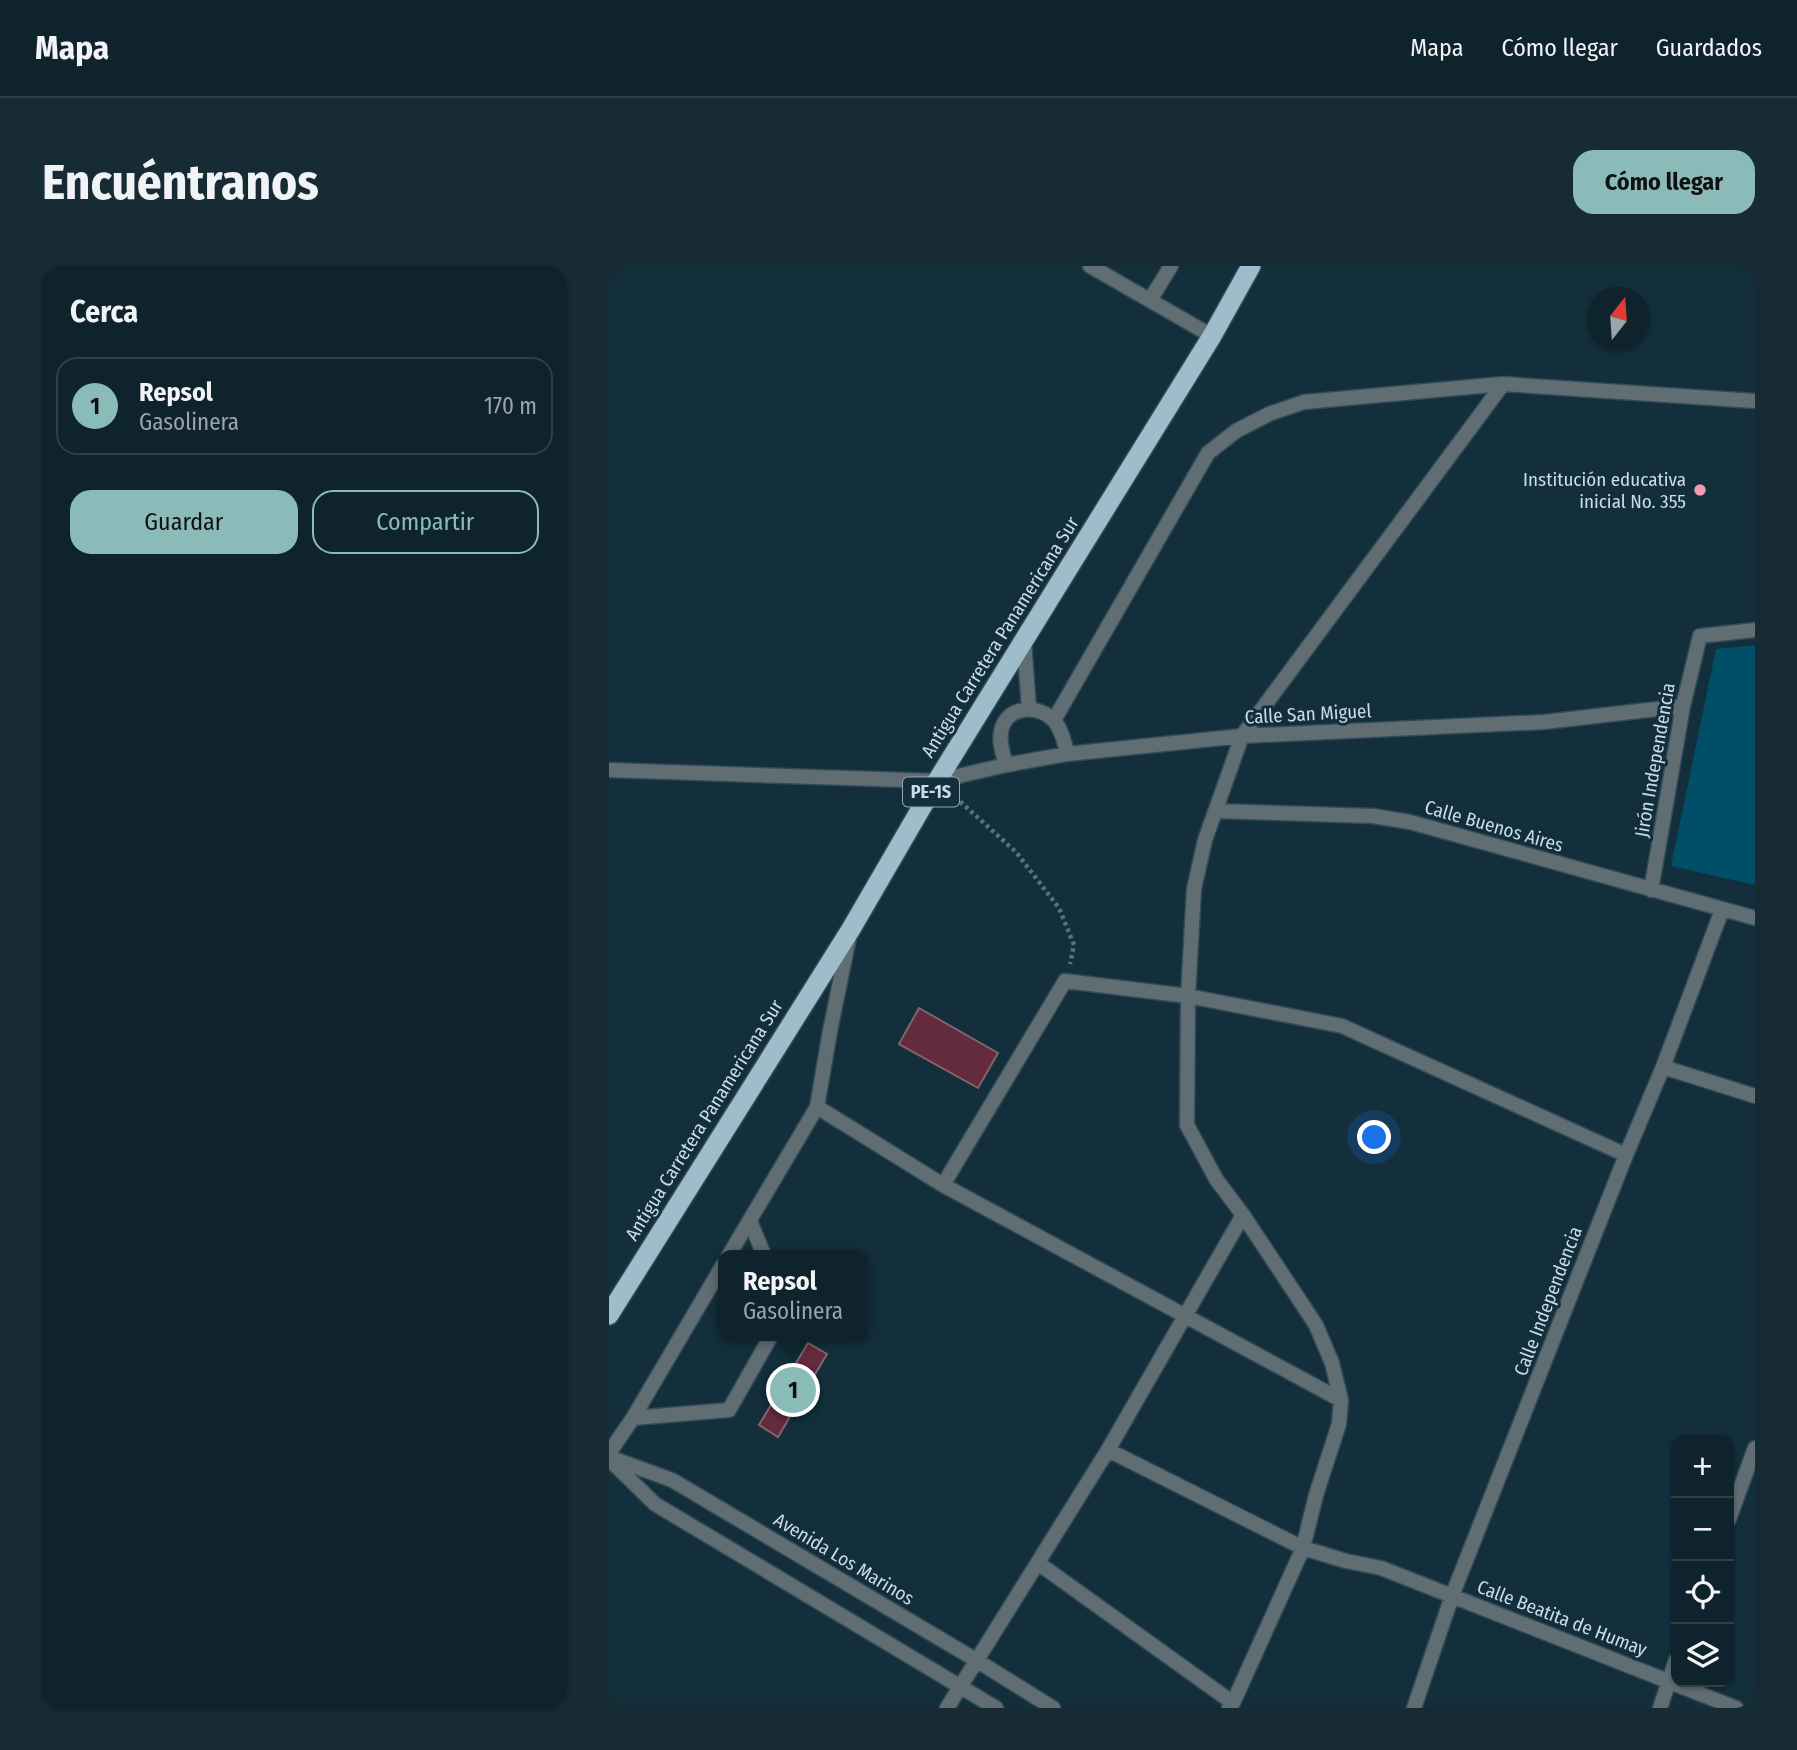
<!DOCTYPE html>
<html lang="es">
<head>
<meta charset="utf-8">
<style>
	:root { --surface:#0e232c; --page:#172b34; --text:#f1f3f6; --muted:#9ba4a9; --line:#2e4048; --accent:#8bbbb9 }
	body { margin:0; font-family:"Fira Sans Condensed",sans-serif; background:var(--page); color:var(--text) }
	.controls { position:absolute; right:21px; bottom:21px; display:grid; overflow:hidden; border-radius:14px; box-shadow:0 2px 5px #0004 }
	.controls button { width:63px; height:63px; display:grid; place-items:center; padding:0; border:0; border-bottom:2px solid var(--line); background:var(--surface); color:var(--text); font:35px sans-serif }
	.compass { position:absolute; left:978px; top:21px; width:63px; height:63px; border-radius:50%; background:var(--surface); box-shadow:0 2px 5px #0004; rotate:17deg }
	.you { position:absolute; left:766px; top:872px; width:24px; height:24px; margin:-18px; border:5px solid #fff; border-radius:50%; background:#1a73e8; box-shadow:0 0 0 10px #1a73e833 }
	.badge { display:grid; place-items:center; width:46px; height:46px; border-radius:50%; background:var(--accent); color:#111; font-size:23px; font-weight:700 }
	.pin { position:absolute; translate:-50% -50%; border:4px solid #fff; box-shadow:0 2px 7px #0006 }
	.popup { position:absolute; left:109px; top:984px; width:150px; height:91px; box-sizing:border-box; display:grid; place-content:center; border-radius:14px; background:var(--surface); filter:drop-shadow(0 2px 5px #0005); font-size:23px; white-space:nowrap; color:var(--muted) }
	.popup b { font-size:26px; color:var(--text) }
	.popup::after { content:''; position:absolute; left:50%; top:100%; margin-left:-14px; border:14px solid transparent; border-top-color:var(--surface) }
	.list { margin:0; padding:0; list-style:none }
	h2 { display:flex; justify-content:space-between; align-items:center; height:91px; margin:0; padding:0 28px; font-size:30px }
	h2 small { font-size:23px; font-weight:400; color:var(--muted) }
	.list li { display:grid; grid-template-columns:46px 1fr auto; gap:21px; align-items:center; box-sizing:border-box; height:98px; margin:0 14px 14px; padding:0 14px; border:2px solid var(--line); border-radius:21px }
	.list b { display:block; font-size:26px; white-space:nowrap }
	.list p { margin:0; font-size:23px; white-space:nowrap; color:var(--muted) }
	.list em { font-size:23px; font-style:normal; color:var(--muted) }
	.actions { display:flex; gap:14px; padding:21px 28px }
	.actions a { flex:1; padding:16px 0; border:2px solid var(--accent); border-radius:21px; text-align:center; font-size:24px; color:var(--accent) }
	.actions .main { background:var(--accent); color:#111 }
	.icon { flex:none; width:38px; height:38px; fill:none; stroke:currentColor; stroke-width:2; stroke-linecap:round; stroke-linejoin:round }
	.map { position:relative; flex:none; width:1146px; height:1442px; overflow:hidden; border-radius:21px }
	header { display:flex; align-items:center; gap:42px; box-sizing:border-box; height:98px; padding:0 35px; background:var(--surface); border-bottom:2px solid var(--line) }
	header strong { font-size:33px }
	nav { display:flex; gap:38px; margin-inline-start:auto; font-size:24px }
	.intro { display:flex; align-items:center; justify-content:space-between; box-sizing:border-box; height:168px; padding:0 42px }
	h1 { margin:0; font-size:49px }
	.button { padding:18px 32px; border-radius:21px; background:var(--accent); color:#111; font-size:24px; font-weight:700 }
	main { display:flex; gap:42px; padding:0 42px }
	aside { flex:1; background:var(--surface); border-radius:21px; box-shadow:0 2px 5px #0004 }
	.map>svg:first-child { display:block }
	.green { fill:#004e67 }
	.building { fill:#642a3d; stroke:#82646b; stroke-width:2 }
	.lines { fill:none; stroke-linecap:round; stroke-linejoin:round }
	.service-casing { stroke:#304b56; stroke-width:17 }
	.minor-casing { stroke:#304b56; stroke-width:17 }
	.trunk-casing { stroke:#304b56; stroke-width:22 }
	.path { stroke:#58717b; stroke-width:4.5; stroke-dasharray:3.5 3.5; stroke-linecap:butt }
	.service { stroke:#606d73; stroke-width:14 }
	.minor { stroke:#606d73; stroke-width:14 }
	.trunk { stroke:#9ebcca; stroke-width:19 }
	.poi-dot { fill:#f19ab2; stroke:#122f3b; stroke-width:2.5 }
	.labels { text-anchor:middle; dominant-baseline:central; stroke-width:6; stroke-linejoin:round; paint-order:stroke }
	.shield { fill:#122f3b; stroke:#94a8b1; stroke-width:2 }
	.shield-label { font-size:18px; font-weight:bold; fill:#cbdce4 }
	.poi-label { font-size:19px; fill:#cbdce4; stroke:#122f3b; text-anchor:end }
	.street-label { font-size:19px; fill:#cbdce4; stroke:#122f3b }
</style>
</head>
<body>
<header>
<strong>Mapa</strong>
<nav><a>Mapa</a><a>Cómo llegar</a><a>Guardados</a></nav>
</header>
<div class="intro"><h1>Encuéntranos</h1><a class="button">Cómo llegar</a></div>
<main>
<aside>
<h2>Cerca<small></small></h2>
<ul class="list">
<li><span class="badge">1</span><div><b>Repsol</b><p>Gasolinera</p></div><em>170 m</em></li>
</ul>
<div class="actions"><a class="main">Guardar</a><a>Compartir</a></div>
</aside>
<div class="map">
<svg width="1146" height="1442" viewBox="0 0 1146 1442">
	<rect width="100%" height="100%" fill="#122f3b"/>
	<path class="green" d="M1146 379V619L1062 600 1107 383Z"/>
	<path class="building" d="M310 742 389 787 369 822 290 778Z
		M199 1077 218 1088 169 1171 150 1159Z"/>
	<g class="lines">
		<g class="service-casing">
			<path id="service" d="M141 955 155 989
				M120 989 208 841
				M24 1152 120 1144 162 1070
				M0 1187 24 1152 114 999"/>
		</g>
		<g class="minor-casing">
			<path id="minor" d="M481 0 603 70
				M541 34 562 0
				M415 375 420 443
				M445 454 599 187 627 165 660 148 695 136 894 118 1146 135
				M397 499C394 488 390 477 392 466 396 439 432 437 447 457 453 466 456 477 458 488
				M0 504 328 515 397 499 458 488 633 470 935 456 1074 440
				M606 545 764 550 801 556 1146 652
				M1042 624 1074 440 1091 370 1146 364
				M240 672 221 765 208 841 334 919 732 1134
				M1054 801 1146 830
				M334 919 456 715 579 730 733 760 1017 889
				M499 1184 694 1282 737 1295 772 1302 1127 1442
				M0 1191 63 1214 367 1394 444 1442
				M1 1194 46 1238 387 1442
				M1120 1253 1146 1182
				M429 1297 624 1437
				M338 1442 499 1184 634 949
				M620 1442 624 1437 694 1282 707 1229 730 1158 732 1134 723 1097 707 1059 634 949 607 913 578 859 579 730 585 623 596 574 633 470 894 118
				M805 1442 843 1330 1017 889 1054 801 1113 644
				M1051 1442 1067 1394"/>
		</g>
		<g class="trunk-casing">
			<path id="trunk" d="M0 1049 242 663 328 515 603 70 642 0"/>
		</g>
		<path class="path" d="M346 531 407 586 450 642 465 679 461 698"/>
		<use href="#service" class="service"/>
		<use href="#minor" class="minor"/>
		<use href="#trunk" class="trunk"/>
	</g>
	<circle class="poi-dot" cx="1091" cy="224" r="7"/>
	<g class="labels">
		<rect class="shield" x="294" y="511.5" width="56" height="29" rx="5"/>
		<g class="shield-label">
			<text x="322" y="526">PE-1S</text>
		</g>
		<g class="poi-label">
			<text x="1077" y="213">Institución educativa<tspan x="1077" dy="22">inicial No. 355</tspan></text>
		</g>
		<g class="street-label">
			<text transform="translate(391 371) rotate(-58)">Antigua Carretera Panamericana Sur</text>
			<text transform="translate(699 448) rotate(-3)">Calle San Miguel</text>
			<text transform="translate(1046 494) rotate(-80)">Jirón Independencia</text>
			<text transform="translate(885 560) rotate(16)">Calle Buenos Aires</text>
			<text transform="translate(95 854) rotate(-58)">Antigua Carretera Panamericana Sur</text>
			<text transform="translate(939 1035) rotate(-69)">Calle Independencia</text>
			<text transform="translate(235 1293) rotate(31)">Avenida Los Marinos</text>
			<text transform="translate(953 1352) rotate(21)">Calle Beatita de Humay</text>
		</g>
	</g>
</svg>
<div class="controls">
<button>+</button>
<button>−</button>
<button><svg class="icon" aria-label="locate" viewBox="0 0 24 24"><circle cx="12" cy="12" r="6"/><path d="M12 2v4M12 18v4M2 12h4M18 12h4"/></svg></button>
<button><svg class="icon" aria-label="layers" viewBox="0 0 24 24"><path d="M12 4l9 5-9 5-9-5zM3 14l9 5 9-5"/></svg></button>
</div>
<svg class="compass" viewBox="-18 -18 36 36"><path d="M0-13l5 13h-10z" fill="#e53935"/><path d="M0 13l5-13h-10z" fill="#9ba4a9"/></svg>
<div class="you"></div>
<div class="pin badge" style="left:184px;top:1124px">1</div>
<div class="popup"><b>Repsol</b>Gasolinera</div>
</div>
</main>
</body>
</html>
